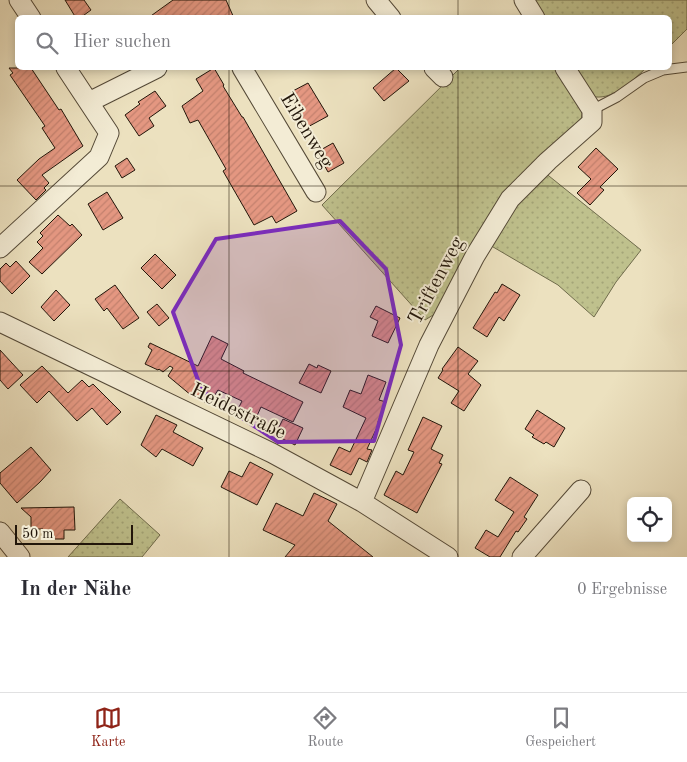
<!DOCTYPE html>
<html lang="de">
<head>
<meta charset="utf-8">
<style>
	:root { --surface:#fff; --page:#f2f2f3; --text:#2b2b33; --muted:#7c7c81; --line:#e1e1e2; --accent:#8f2418 }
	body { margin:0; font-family:"Old Standard TT",serif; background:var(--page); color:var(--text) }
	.controls { position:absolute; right:15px; bottom:15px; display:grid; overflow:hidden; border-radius:8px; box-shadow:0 2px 8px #0003 }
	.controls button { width:45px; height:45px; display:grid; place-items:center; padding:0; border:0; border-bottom:1px solid var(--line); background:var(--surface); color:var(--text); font:25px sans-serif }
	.scale { position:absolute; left:15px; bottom:12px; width:118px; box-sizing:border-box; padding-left:5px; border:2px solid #22160a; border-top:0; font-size:14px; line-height:18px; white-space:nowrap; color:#22160a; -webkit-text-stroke:4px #f3ecd5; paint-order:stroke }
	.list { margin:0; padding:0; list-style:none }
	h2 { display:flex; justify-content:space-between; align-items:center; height:65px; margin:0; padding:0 20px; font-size:21px }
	h2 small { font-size:16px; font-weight:400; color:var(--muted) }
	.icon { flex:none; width:28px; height:28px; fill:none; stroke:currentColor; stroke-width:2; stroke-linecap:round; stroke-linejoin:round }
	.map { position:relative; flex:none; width:687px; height:557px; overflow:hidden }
	.search { position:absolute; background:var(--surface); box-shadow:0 2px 8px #0003; left:15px; right:15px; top:15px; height:55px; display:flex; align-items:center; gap:12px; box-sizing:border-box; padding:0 18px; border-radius:8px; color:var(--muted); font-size:19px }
	.sheet { height:135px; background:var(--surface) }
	nav { display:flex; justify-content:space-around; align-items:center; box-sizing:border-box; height:70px; border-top:1px solid var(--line); background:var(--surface); font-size:14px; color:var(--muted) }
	nav a { display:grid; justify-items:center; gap:2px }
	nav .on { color:var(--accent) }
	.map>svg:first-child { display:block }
	.grass { fill:url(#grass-dots); stroke:#706c4c }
	.building { fill:url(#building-hatch); stroke:#22160a }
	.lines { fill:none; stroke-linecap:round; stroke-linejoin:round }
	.lane-casing { stroke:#544937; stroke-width:11 }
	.street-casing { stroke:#544937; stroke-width:21 }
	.lane { stroke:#f3ecd5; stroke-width:9 }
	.street { stroke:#f3ecd5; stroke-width:19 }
	.marked { fill:#7b2cbf; fill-opacity:0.2; stroke:#7b2cbf; stroke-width:4; stroke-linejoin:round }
	.grid { fill:none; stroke:#22160a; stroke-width:1; stroke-opacity:0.55 }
	.labels { text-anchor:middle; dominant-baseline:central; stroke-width:4; stroke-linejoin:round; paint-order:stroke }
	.street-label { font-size:20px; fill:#22160a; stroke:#f3ecd5 }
</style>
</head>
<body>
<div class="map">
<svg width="687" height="557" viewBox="0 0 687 557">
	<defs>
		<pattern id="grass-dots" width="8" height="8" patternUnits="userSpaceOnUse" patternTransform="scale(1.25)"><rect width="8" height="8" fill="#bfc18d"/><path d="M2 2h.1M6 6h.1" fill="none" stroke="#a4a578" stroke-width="1.8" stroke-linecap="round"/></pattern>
		<pattern id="building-hatch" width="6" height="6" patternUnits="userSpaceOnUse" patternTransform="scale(1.25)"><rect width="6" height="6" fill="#e49781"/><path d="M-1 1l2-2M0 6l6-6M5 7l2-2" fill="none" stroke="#c3816e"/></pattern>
	</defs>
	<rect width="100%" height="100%" fill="#ece1bf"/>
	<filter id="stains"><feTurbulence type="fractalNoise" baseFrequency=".004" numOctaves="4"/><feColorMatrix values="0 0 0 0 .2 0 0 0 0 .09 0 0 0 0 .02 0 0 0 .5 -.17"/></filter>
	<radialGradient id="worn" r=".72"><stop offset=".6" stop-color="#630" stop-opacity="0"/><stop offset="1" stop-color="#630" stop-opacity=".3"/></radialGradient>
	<path class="grass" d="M530 0H687V29L670 46V18L541 17Z
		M460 68H558L583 106 581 121 519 178 438 312 425 320 322 205Z
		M572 68H646C631 82 612 102 590 96Z
		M544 172 641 250 616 282 594 317 558 285 488 244 515 203Z
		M120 499 160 535 142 557H68Z"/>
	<path class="building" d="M65 0H84L91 10 80 18H76Z
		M173 0H226L234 18H148Z
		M9 68H31L59 110 61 109 83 146 42 175 49 183 44 188 46 190 36 200 17 180 39 159 55 148 42 128 45 126 10 75 13 73Z
		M214 68 224 85 223 86 242 117H243L297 211 276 223 272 216 254 225 223 171 226 169 198 120 190 123 182 106 203 91 196 79Z
		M396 68 409 81 384 101 373 88Z
		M308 83 328 116 304 129 289 102 295 98 291 92Z
		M155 91 166 106 149 118 154 126 139 136 125 115 140 104 138 102Z
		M333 143 344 163 328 172 317 152Z
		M596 148 618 169 600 187 604 190 590 205 577 193 591 179 578 167Z
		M127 158 135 170 122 178 115 166Z
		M107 192 123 218 103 230 88 204Z
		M58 215 70 226 72 224 82 235 42 274 29 262 43 248 37 242 43 236 40 233Z
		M155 254 176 275 162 289 141 268Z
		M16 261 30 276 12 294 0 281V269L6 263 10 267Z
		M502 284 520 295 504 321 499 317 487 337 473 328 495 292 497 293Z
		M115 285 139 318 123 329 107 308 104 311 95 299Z
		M56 290 70 305 54 321 41 307Z
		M157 304 169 318 159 326 147 312Z
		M376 306 400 318 388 343 372 336 378 321 370 317Z
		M212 336 228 344 221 359 244 371 243 373 303 402 293 422 261 407 256 418 238 409 242 401 218 390 209 404 192 396 168 376 173 368 170 366 163 372 159 369 158 370 145 364 152 350 148 347 150 343 198 366Z
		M458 347 478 361 468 374 481 385 464 411 451 403 459 391 438 378 443 370 442 369Z
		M0 350 23 375 8 389 0 380Z
		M309 364 317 368 318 365 331 371 321 393 299 383Z
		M42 366 68 393 82 380 89 387 93 384 121 412 107 425 92 408 77 421 49 391 37 403 20 385Z
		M368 375 386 382 379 400 386 402 378 422 379 423 367 449 372 450 367 462 359 458 351 475 330 465 339 447 350 452 366 418 343 407 350 390 361 394Z
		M537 410 565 428 554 447 546 442 544 444 532 437 534 435 525 429Z
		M156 415 177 425 173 432 203 448 193 466 162 449 156 457 141 445Z
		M423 417 442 426 431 449 443 455 439 463 442 464 417 513 384 495 396 471 403 475 414 452 408 450Z
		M283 419 303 428 295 445 275 435Z
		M31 447 51 470 40 482 17 503 0 483V473Z
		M250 462 273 474 257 505 221 487 229 471 242 477Z
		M510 477 538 495 524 517 527 519 518 532 516 531 500 557H490L475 548 486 530 498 537 514 512 495 500Z
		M314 493 337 504 328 521 373 557H285L295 545 263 530 276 503 303 516Z
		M74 507 75 530H64V539H49V533H43V529H31V517L21 508Z"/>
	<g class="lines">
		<g class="lane-casing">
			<path id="lane" d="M592 110 617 97 644 78 663 70 687 67"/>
		</g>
		<g class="street-casing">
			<path id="street" d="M19 0 31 18
				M376 0 391 18
				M524 0 535 18
				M242 68 316 192
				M434 68 443 77
				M89 102 157 68
				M0 248 99 157 109 133 66 68
				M0 322 272 453 362 502 448 557
				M362 502 429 345 475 256 510 199 548 161 592 122V110L565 68
				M0 532 20 557
				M522 557 581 490"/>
		</g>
		<use href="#lane" class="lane"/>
		<use href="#street" class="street"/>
	</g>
	<path class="marked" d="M340 221 386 269 401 345 374 441 278 442 202 391 173 312 216 239Z"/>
	<path class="grid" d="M229 0V18M458 0V18M229 68V557M458 68V557M0 186H687M0 371H687"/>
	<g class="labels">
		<g class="street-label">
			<text transform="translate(306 131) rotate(59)">Eibenweg</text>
			<text transform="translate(437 281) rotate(-62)">Triftenweg</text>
			<text transform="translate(238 412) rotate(26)">Heidestraße</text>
		</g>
	</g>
	<rect width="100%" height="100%" filter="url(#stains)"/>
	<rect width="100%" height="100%" fill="url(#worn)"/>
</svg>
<div class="controls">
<button><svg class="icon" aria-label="locate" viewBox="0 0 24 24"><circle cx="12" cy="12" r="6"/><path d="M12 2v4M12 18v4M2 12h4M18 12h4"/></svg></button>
</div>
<div class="scale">50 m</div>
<div class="search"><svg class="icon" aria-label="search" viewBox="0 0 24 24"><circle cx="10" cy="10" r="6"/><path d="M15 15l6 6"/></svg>Hier suchen</div>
</div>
<section class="sheet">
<h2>In der Nähe<small>0 Ergebnisse</small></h2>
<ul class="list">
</ul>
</section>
<nav>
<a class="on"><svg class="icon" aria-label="map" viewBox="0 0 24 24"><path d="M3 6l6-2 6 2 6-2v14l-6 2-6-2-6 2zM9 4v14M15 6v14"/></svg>Karte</a>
<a><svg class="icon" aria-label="directions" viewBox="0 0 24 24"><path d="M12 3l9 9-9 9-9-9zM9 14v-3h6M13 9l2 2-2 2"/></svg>Route</a>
<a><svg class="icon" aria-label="saved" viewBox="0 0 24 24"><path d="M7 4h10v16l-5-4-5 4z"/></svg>Gespeichert</a>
</nav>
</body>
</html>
